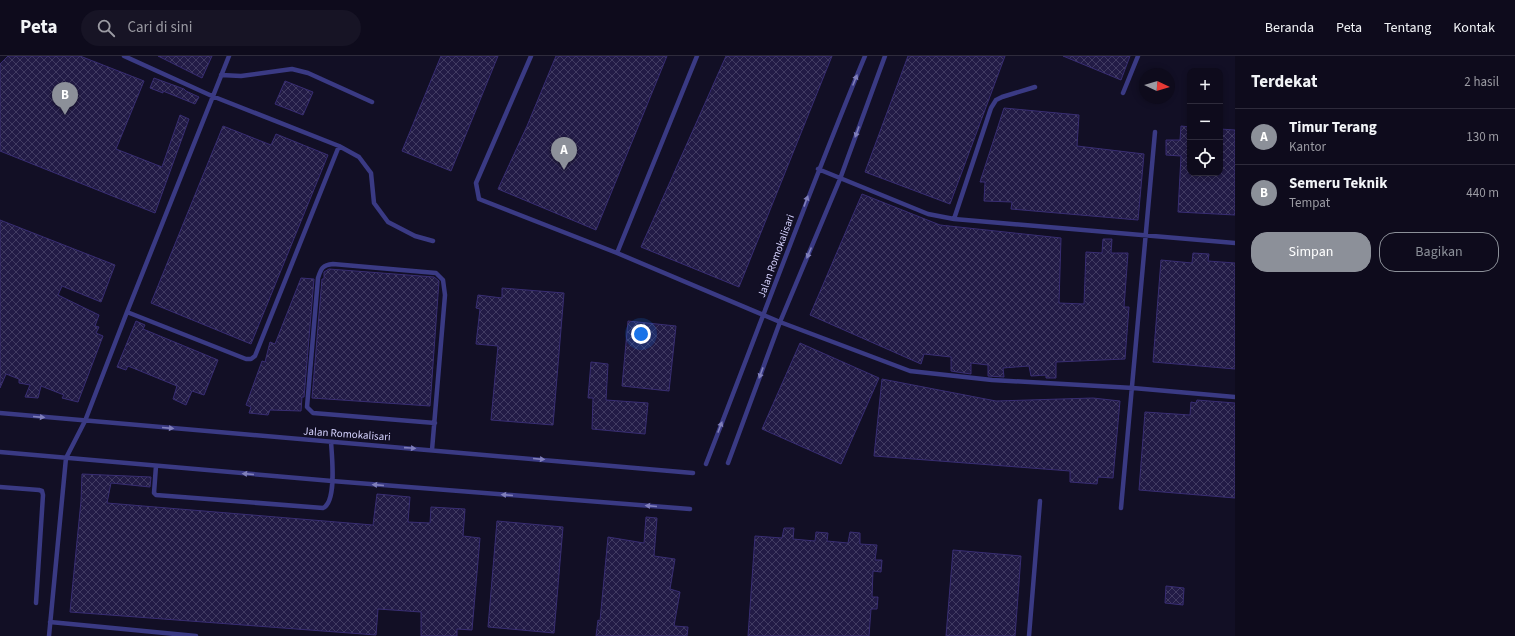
<!DOCTYPE html>
<html lang="id">
<head>
<meta charset="utf-8">
<style>
	:root { --surface:#0e0b1c; --page:#171425; --text:#f1f3f6; --muted:#9b9ba3; --line:#2e2b3b; --accent:#8c9099 }
	body { margin:0; font-family:"Source Sans 3",sans-serif; background:var(--page); color:var(--text) }
	.controls { position:absolute; right:12px; top:12px; display:grid; overflow:hidden; border-radius:8px; box-shadow:0 2px 6px #0003 }
	.controls button { width:36px; height:36px; display:grid; place-items:center; padding:0; border:0; border-bottom:1px solid var(--line); background:var(--surface); color:var(--text); font:20px sans-serif }
	.compass { position:absolute; left:1139px; top:12px; width:36px; height:36px; border-radius:50%; background:var(--surface); box-shadow:0 2px 6px #0003; rotate:94deg }
	.you { position:absolute; left:641px; top:278px; width:14px; height:14px; margin:-10px; border:3px solid #fff; border-radius:50%; background:#1a73e8; box-shadow:0 0 0 6px #1a73e833 }
	.badge { display:grid; place-items:center; width:26px; height:26px; border-radius:50%; background:var(--accent); color:#fff; font-size:13px; font-weight:700 }
	.pin { position:absolute; translate:-50% -33px; filter:drop-shadow(0 1px 2px #0008) }
	.pin::after { content:''; position:absolute; top:21px; width:14px; height:12px; background:inherit; clip-path:polygon(0 0,100% 0,50% 100%) }
	.list { margin:0; padding:0; list-style:none }
	h2 { display:flex; justify-content:space-between; align-items:center; height:52px; margin:0; padding:0 16px; font-size:17px }
	h2 small { font-size:13px; font-weight:400; color:var(--muted) }
	.list li { display:grid; grid-template-columns:26px 1fr auto; gap:12px; align-items:center; box-sizing:border-box; height:56px; padding:0 16px; border-top:1px solid var(--line) }
	.list b { display:block; font-size:15px; white-space:nowrap }
	.list p { margin:0; font-size:13px; white-space:nowrap; color:var(--muted) }
	.list em { font-size:13px; font-style:normal; color:var(--muted) }
	.actions { display:flex; gap:8px; padding:12px 16px }
	.actions a { flex:1; padding:9px 0; border:1px solid var(--accent); border-radius:16px; text-align:center; font-size:14px; color:var(--accent) }
	.actions .main { background:var(--accent); color:#fff }
	.icon { flex:none; width:22px; height:22px; fill:none; stroke:currentColor; stroke-width:2; stroke-linecap:round; stroke-linejoin:round }
	.map { position:relative; flex:none; width:1235px; height:580px; overflow:hidden }
	header { display:flex; align-items:center; gap:24px; box-sizing:border-box; height:56px; padding:0 20px; background:var(--surface); border-bottom:1px solid var(--line) }
	header strong { font-size:19px }
	nav { display:flex; gap:22px; margin-inline-start:auto; font-size:14px }
	.search { width:280px; height:36px; background:var(--page); display:flex; align-items:center; gap:10px; box-sizing:border-box; padding:0 14px; border-radius:22px; color:var(--muted); font-size:15px }
	main { display:flex }
	aside { flex:1; background:var(--surface) }
	.map>svg:first-child { display:block }
	.building { fill:url(#building-cross-hatch); stroke:#382d72 }
	.lines { fill:none; stroke-linecap:round; stroke-linejoin:round }
	.service { stroke:#3a3a84; stroke-width:4.5 }
	.oneway { fill:#807fbb }
	.labels { text-anchor:middle; dominant-baseline:central; stroke-width:3; stroke-linejoin:round; paint-order:stroke }
	.street-label { font-size:11px; fill:#d6d3ff; stroke:#120f25 }
</style>
</head>
<body>
<header>
<strong>Peta</strong>
<div class="search"><svg class="icon" aria-label="search" viewBox="0 0 24 24"><circle cx="10" cy="10" r="6"/><path d="M15 15l6 6"/></svg>Cari di sini</div>
<nav><a>Beranda</a><a>Peta</a><a>Tentang</a><a>Kontak</a></nav>
</header>
<main>
<div class="map">
<svg width="1235" height="580" viewBox="0 0 1235 580">
	<defs>
		<pattern id="building-cross-hatch" width="8" height="8" patternUnits="userSpaceOnUse"><rect width="8" height="8" fill="#221b46"/><path d="M0 0l8 8M0 8l8-8" fill="none" stroke="#413b62"/></pattern>
	</defs>
	<rect width="100%" height="100%" fill="#120f25"/>
	<path class="building" d="M8 0H80L144 25 116 93 162 111 180 59 189 63 155 157 0 95V8Z
		M158 0H212L202 22Z
		M441 0H498L451 115 402 95Z
		M556 0H667L596 174 498 133 527 70Z
		M726 0H832L739 231 641 191Z
		M908 0H1005L950 148 865 116Z
		M1063 0H1130L1121 24Z
		M154 22 184 33 186 35 199 41 195 48 163 35V37L150 32Z
		M285 25 313 36 303 59 275 48Z
		M1004 52 1079 59 1077 90 1144 98 1138 164 1011 153 1012 146 984 145 985 126H980Z
		M223 70 271 89 276 78 328 99 251 288 151 247Z
		M1181 70 1190 71V117H1220V73L1235 74V159L1178 156 1181 100 1166 99V84H1180Z
		M862 138 940 169 1061 182 1059 247 1084 248 1086 196 1102 197 1103 183H1112L1111 197H1128L1124 251H1129L1125 303 1056 306V322H1046V319L1031 320 1029 310 1003 312 1004 321 988 320V309L971 307V318L957 316 951 315V301L924 298 921 308 810 259Z
		M0 164 115 209 101 246 62 230 58 239 99 259 95 270 99 271 96 277 103 280 78 346 62 342 64 339 41 330 38 342 25 341 30 329 19 327V323L6 318 0 332Z
		M1193 197 1209 198 1208 205 1235 207V313L1153 306 1161 204 1192 207Z
		M329 213 434 221 439 225 430 350 312 342 322 223H324V216Z
		M301 222 314 223 304 341H302L301 355 270 354 268 359 249 357 251 351 246 349 262 305 265 306 270 286 275 288Z
		M502 232 564 237 553 369 491 364 498 290 476 288 480 253 476 252 478 239 502 242Z
		M136 265 145 269 143 273 218 304 204 339 192 335 186 349 173 343 177 330 128 310 126 314 117 311Z
		M628 265 676 270 669 335 622 330Z
		M800 287 879 322 841 408 762 373Z
		M591 306 608 308 606 344 648 347 645 378 592 373 593 342H588Z
		M882 323 996 345 1093 342 1120 345 1113 422 1098 421 1097 428 1070 426V415L874 400Z
		M1197 344 1235 347V442L1139 434 1145 356 1190 359 1191 346 1196 347Z
		M82 418 151 421 150 431 111 427 107 447 373 469 377 438 410 441 408 466 430 467 431 451 465 453 463 480 480 482 472 574 457 573V580H421V556L378 553 376 579 70 556 81 445Z
		M646 461 657 462 654 500 675 503 670 533 680 536 674 570 688 571 687 580H596L598 564 600 565 608 481 644 487Z
		M497 465 563 471 554 577 488 571Z
		M784 472H794L793 483 815 485 816 476 828 477 827 485 848 487 850 476 860 477V488L877 489 875 504H882L881 516 873 515 872 541H878L877 553H871L869 580H748L755 480 782 482Z
		M953 494 1021 500 1015 580H946Z
		M1166 530 1184 532 1183 549 1165 547Z"/>
	<g class="lines">
		<path class="service" d="M124 0 212 40 339 90 359 101 371 117 374 147 388 166 415 180 433 185
			M531 0 476 127 479 143 617 197 780 266 910 315 992 324 1133 332 1235 341
			M221 19 241 20 292 13 308 17 372 46
			M1123 37 1138 0
			M818 113 928 158 954 163 1235 187
			M954 163 991 52 996 44 1002 41 1035 31
			M617 197 697 0
			M127 256 246 303H251L255 300 339 90
			M0 357 693 417
			M432 394 445 239 443 224 436 217 333 208C322 209 321 213 318 222L307 351 313 357 435 367
			M0 396 332 425 690 453
			M728 407 780 266 840 123 885 0
			M706 408C759 272 809 135 865 0
			M156 410 154 437 156 439 323 452C337 446 332 401 331 386
			M0 431 39 434 42 435 43 439 36 547
			M1121 452 1155 76
			M50 566 196 580
			M49 580 66 402 85 365 127 256 229 0
			M1029 580 1040 445"/>
	</g>
	<defs><path id="oneway-solid" d="M-6-.8H1V-3.2L6.5 0L1 3.2V.8H-6Z"/></defs>
	<g class="oneway">
		<use href="#oneway-solid" transform="translate(855 24) rotate(-68)"/>
		<use href="#oneway-solid" transform="translate(857 76) rotate(110)"/>
		<use href="#oneway-solid" transform="translate(806 145) rotate(-70)"/>
		<use href="#oneway-solid" transform="translate(809 197) rotate(113)"/>
		<use href="#oneway-solid" transform="translate(761 317) rotate(110)"/>
		<use href="#oneway-solid" transform="translate(39 361) rotate(5)"/>
		<use href="#oneway-solid" transform="translate(720 371) rotate(-69)"/>
		<use href="#oneway-solid" transform="translate(168 372) rotate(5)"/>
		<use href="#oneway-solid" transform="translate(410 392) rotate(4)"/>
		<use href="#oneway-solid" transform="translate(539 403) rotate(5)"/>
		<use href="#oneway-solid" transform="translate(248 418) rotate(-175)"/>
		<use href="#oneway-solid" transform="translate(378 429) rotate(-175)"/>
		<use href="#oneway-solid" transform="translate(507 439) rotate(-175)"/>
		<use href="#oneway-solid" transform="translate(651 450) rotate(-175)"/>
	</g>
	<g class="labels">
		<g class="street-label">
			<text transform="translate(776 200) rotate(-70)">Jalan Romokalisari</text>
			<text transform="translate(347 378) rotate(4)">Jalan Romokalisari</text>
		</g>
	</g>
</svg>
<div class="controls">
<button>+</button>
<button>−</button>
<button><svg class="icon" aria-label="locate" viewBox="0 0 24 24"><circle cx="12" cy="12" r="6"/><path d="M12 2v4M12 18v4M2 12h4M18 12h4"/></svg></button>
</div>
<svg class="compass" viewBox="-18 -18 36 36"><path d="M0-13l5 13h-10z" fill="#e53935"/><path d="M0 13l5-13h-10z" fill="#9b9ba3"/></svg>
<div class="you"></div>
<div class="pin badge" style="left:564px;top:114px">A</div>
<div class="pin badge" style="left:65px;top:59px">B</div>
</div>
<aside>
<h2>Terdekat<small>2 hasil</small></h2>
<ul class="list">
<li><span class="badge">A</span><div><b>Timur Terang</b><p>Kantor</p></div><em>130 m</em></li>
<li><span class="badge">B</span><div><b>Semeru Teknik</b><p>Tempat</p></div><em>440 m</em></li>
</ul>
<div class="actions"><a class="main">Simpan</a><a>Bagikan</a></div>
</aside>
</main>
</body>
</html>
